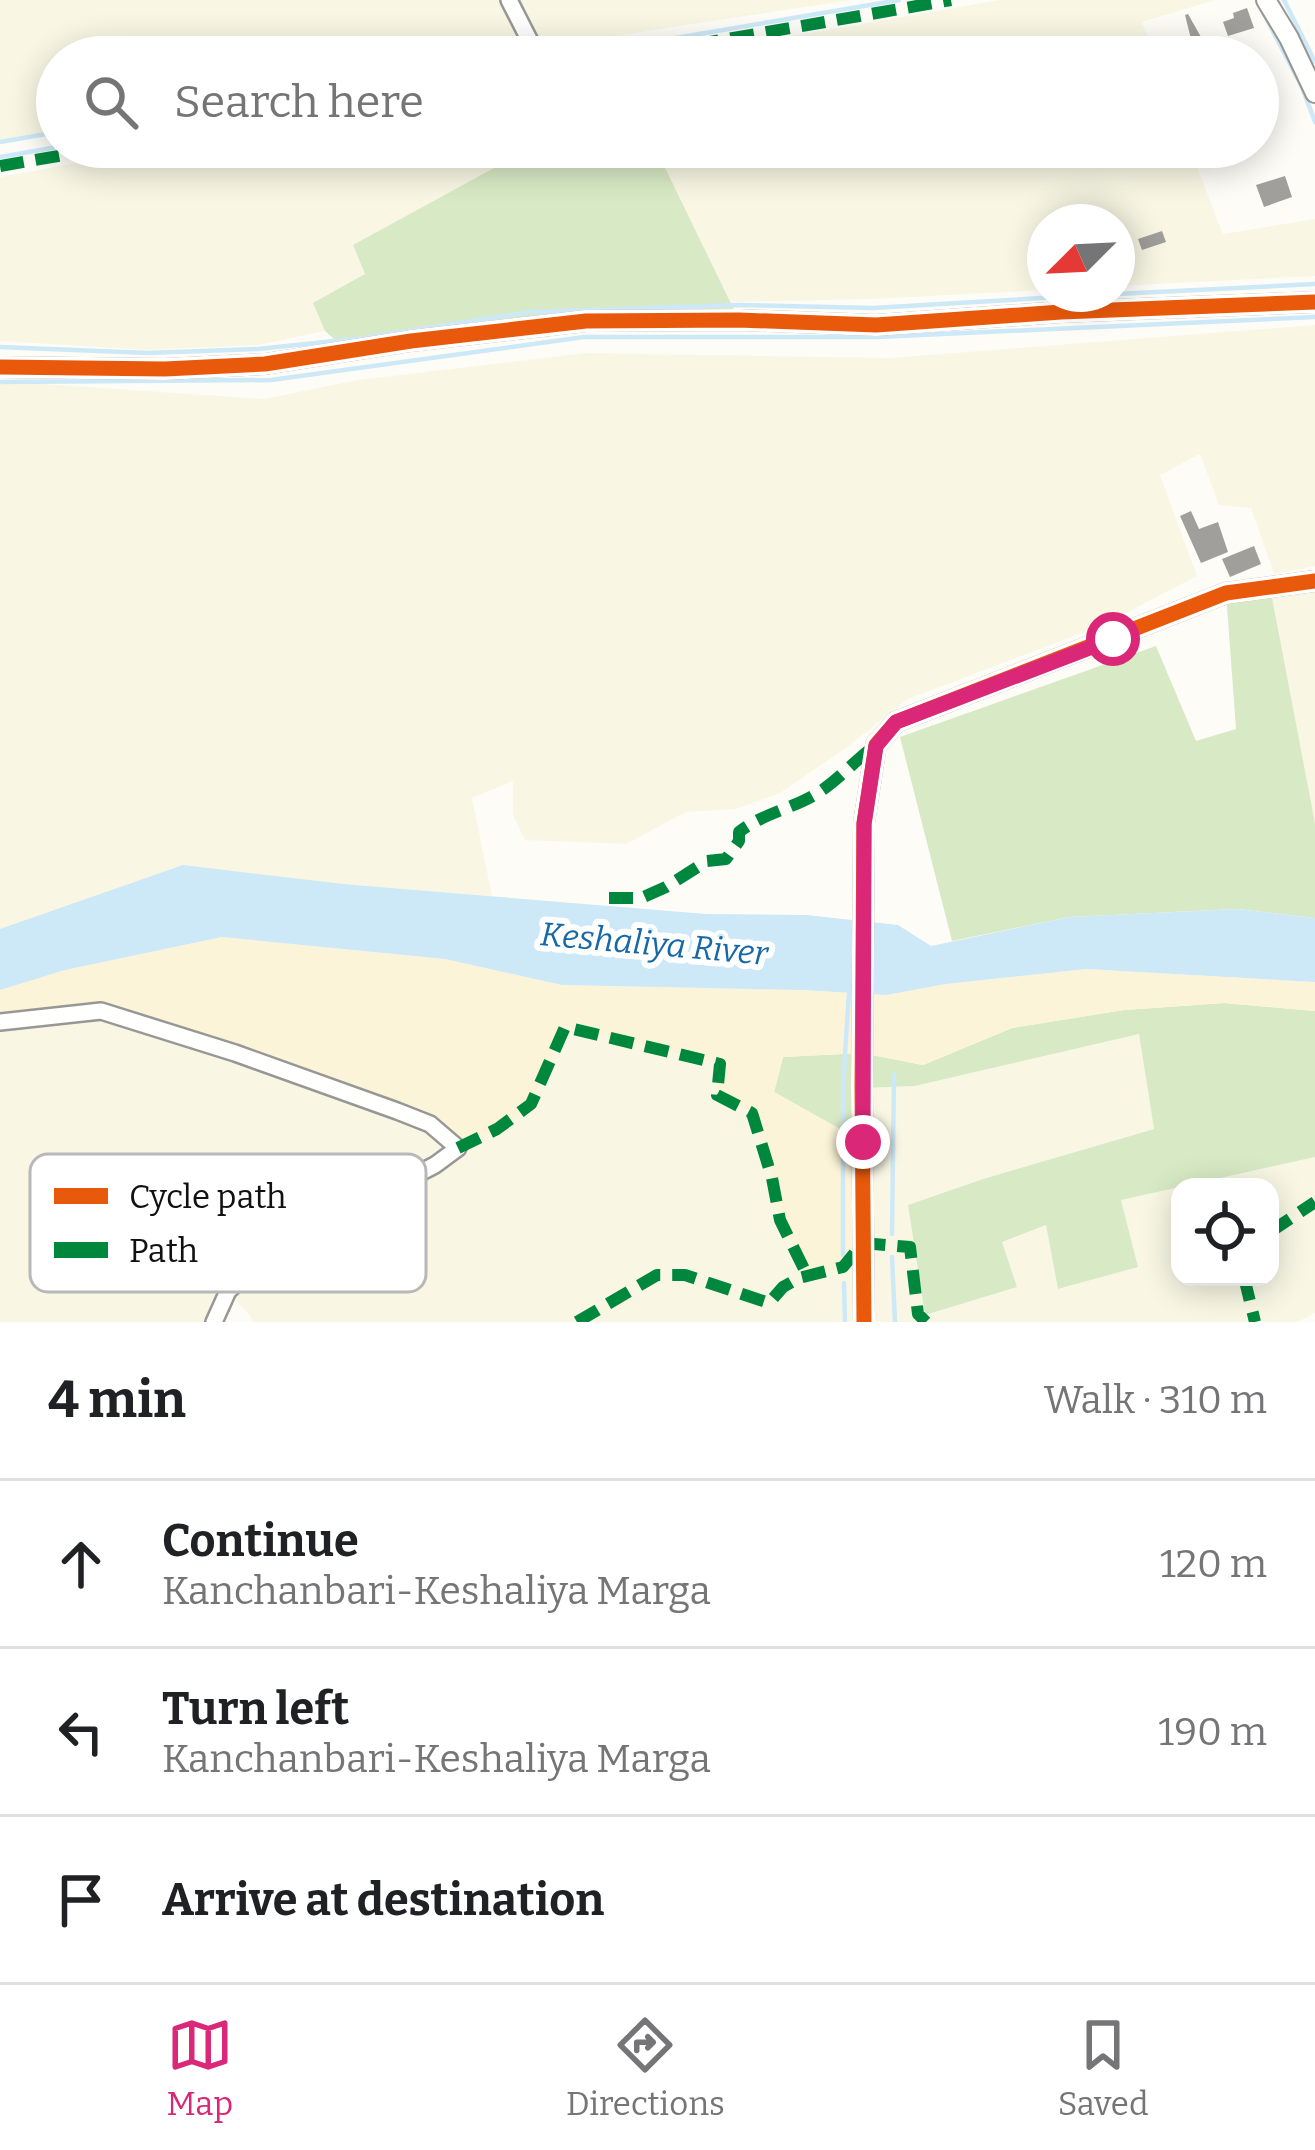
<!DOCTYPE html>
<html lang="en">
<head>
<meta charset="utf-8">
<style>
	:root { --surface:#fff; --page:#f6f6f6; --text:#202124; --muted:#757577; --line:#e0e0e0; --accent:#db2777 }
	body { margin:0; font-family:Bitter,serif; background:var(--page); color:var(--text) }
	.controls { position:absolute; right:36px; bottom:36px; display:grid; overflow:hidden; border-radius:24px; box-shadow:0 6px 30px #0003 }
	.controls button { width:108px; height:108px; display:grid; place-items:center; padding:0; border:0; border-bottom:3px solid var(--line); background:var(--surface); color:var(--text); font:60px sans-serif }
	.compass { position:absolute; left:1027px; top:204px; width:108px; height:108px; border-radius:50%; background:var(--surface); box-shadow:0 6px 30px #0003; rotate:246deg }
	.stop { position:absolute; width:36px; height:36px; margin:-27px; border:9px solid #db2777; border-radius:50%; background:#fff }
	.stop.end { background:#db2777; border-color:#fff; box-shadow:0 3px 12px #0008 }
	.list { margin:0; padding:0; list-style:none }
	h2 { display:flex; justify-content:space-between; align-items:center; height:156px; margin:0; padding:0 48px; font-size:51px }
	h2 small { font-size:39px; font-weight:400; color:var(--muted) }
	.list li { display:grid; grid-template-columns:78px 1fr auto; gap:36px; align-items:center; box-sizing:border-box; height:168px; padding:0 48px; border-top:3px solid var(--line) }
	.list b { display:block; font-size:45px; white-space:nowrap }
	.list p { margin:0; font-size:39px; white-space:nowrap; color:var(--muted) }
	.list em { font-size:39px; font-style:normal; color:var(--muted) }
	.icon { flex:none; width:66px; height:66px; fill:none; stroke:currentColor; stroke-width:2; stroke-linecap:round; stroke-linejoin:round }
	.map { position:relative; flex:none; width:1315px; height:1322px; overflow:hidden }
	.search { position:absolute; background:var(--surface); box-shadow:0 6px 30px #0003; left:36px; right:36px; top:36px; height:132px; display:flex; align-items:center; gap:30px; box-sizing:border-box; padding:0 42px; border-radius:66px; color:var(--muted); font-size:45px }
	.sheet { height:660px; background:var(--surface) }
	nav { display:flex; justify-content:space-around; align-items:center; box-sizing:border-box; height:168px; border-top:3px solid var(--line); background:var(--surface); font-size:33px; color:var(--muted) }
	nav a { display:grid; justify-items:center; gap:6px }
	nav .on { color:var(--accent) }
	.map>svg:first-child { display:block }
	.farmland { fill:#f9f7e4; fill-rule:evenodd }
	.forest { fill:#d8eac5 }
	.sand { fill:#fcf4d9 }
	.water { fill:#cde8f7 }
	.lines { fill:none; stroke-linecap:round; stroke-linejoin:round }
	.stream { stroke:#cde8f7; stroke-width:4.5 }
	.building { fill:#a19f9c }
	.minor-casing { stroke:#979795; stroke-width:20 }
	.tertiary-casing { stroke:#979795; stroke-width:22 }
	.minor { stroke:#fffffe; stroke-width:15 }
	.tertiary { stroke:#fffffe; stroke-width:18 }
	.quiet { stroke:#00873e; stroke-width:12; stroke-dasharray:24 12; stroke-linecap:butt }
	.cycleway-casing { stroke:#fff; stroke-width:22 }
	.cycleway { stroke:#e8590c; stroke-width:15 }
	.route { stroke:#db2777; stroke-width:15 }
	.labels { text-anchor:middle; dominant-baseline:central; stroke-width:12; stroke-linejoin:round; paint-order:stroke }
	.water-label { font-size:33px; font-style:italic; fill:#1768a6; stroke:#fff }
	.key { fill:#fff; stroke:#b8b8b8; stroke-width:3 }
	.key-label { font-size:33px; fill:#111 }
</style>
</head>
<body>
<div class="map">
<svg width="1315" height="1322" viewBox="0 0 1315 1322">
	<rect width="100%" height="100%" fill="#fdfcf7"/>
	<path class="farmland" d="M0 0H852L547 46 494 57H57V133L0 143Z
		M1000 0H1215L1142 22 1155 57H671Z
		M166 147H545L354 245 366 274 314 303 325 331 258 345 148 350 0 341V177Z
		M655 147H1189L1223 234 1315 219V276L1117 286V222H1045V290L872 299 730 302Z
		M1315 325V566L1274 574 1251 508 1219 505 1200 454 1160 475 1197 576 1103 625 908 699 846 748 780 793 736 809 686 812 626 844 525 840 513 815V781L472 798 492 896 343 884 0 929V381L264 399 358 380 586 353 890 358Z
		M1315 581V823L1270 587Z
		M101 1012 531 1104 565 1027 720 1064 752 1113 772 1177 780 1220 862 1088 915 1086 1139 1033 1154 1129 983 1179 908 1205 925 1315 1016 1287 1001 1241 1046 1225 1059 1289 1137 1267 1120 1200 1315 1157V1313L1297 1322H252L250 1315 228 1292 212 1322H0V1022ZM1180 1187H1270V1277H1180Z"/>
	<path class="forest" d="M545 147H655L739 320 586 321 347 351 325 331 313 303 365 274 353 245 525 151Z
		M1270 587 1315 823V918L1237 909 1070 917 952 941 900 737 1156 646 1196 741 1236 729 1226 593Z
		M1224 1003 1315 1011V1157L1121 1200 1138 1267 1058 1289 1046 1225 1002 1242 1017 1287 925 1315 908 1205 983 1179 1154 1129 1139 1034 915 1086 862 1088 863 1142 774 1092 783 1057 862 1053 923 1065 1012 1028 1124 1010Z"/>
	<path class="sand" d="M222 937 445 959 562 985 803 990 886 995 946 984 1086 969 1315 982V1011L1224 1003 1124 1010 1012 1028 923 1065 862 1053 783 1057 774 1092 863 1142V1243L843 1267 808 1277 780 1220 772 1177 752 1113 717 1095 720 1064 565 1027 531 1104 497 1129 458 1148 430 1124 102 1012 0 1022V990L65 970Z"/>
	<path class="water" d="M183 865 343 884 706 914 806 915 898 925 931 946 1070 917 1237 909 1315 918V982L1086 969 946 984 886 995 803 990 562 985 445 959 222 937 65 970 0 990V929Z"/>
	<g class="lines">
		<path class="stream" d="M1284 0 1315 62
			M1264 14 1302 87 1315 122
			M564 57 899 0
			M0 142 57 132
			M0 157 57 147
			M1117 294 1315 284
			M0 347 148 353 258 349 363 338 530 312 737 305 873 308 1109 294
			M0 382 271 380 584 337H878L1315 317
			M892 1234 894 1075
			M843 1255V1086L849 993
			M892 1257 895 1322
			M844 1283 845 1322"/>
	</g>
	<path class="building" d="M1247 8 1254 28 1228 36 1223 22 1234 18 1233 13Z
		M1188 14 1201 37 1207 48 1194 51 1185 15Z
		M1285 176 1292 197 1264 207 1256 185Z
		M1162 231 1166 242 1142 250 1138 239Z
		M1191 511 1199 529 1218 522 1228 552 1201 563 1180 516Z
		M1254 546 1261 564 1230 577 1222 559Z"/>
	<g class="lines">
		<g class="minor-casing">
			<path id="minor" d="M509 0 538 57
				M0 1022 101 1011 235 1053 397 1111 430 1124 458 1148 435 1165 396 1185 330 1228 267 1254 228 1291 214 1322"/>
		</g>
		<g class="tertiary-casing">
			<path id="tertiary" d="M1266 0 1289 38 1315 93
				M0 367 165 369 265 364 411 341 586 321 739 320 876 325 1061 312 1315 302
				M864 1322 862 1088 864 823 876 745 896 722 1226 593 1315 581"/>
		</g>
		<use href="#minor" class="minor"/>
		<use href="#tertiary" class="tertiary"/>
		<path class="quiet" d="M624 57 951 0
			M0 166 111 147
			M609 898H641L666 887 707 861 726 859 739 841V832C762 814 791 809 816 794 838 781 855 760 876 745
			M458 1148 497 1129 531 1104 565 1027 720 1064 717 1095 752 1113 772 1178 780 1220 808 1277
			M1270 1232 1315 1202
			M1244 1277 1255 1322
			M577 1322 657 1275H685L769 1303 783 1287 799 1278 843 1267 863 1243 910 1247 918 1314 926 1322"/>
		<g class="cycleway-casing">
			<path id="cycleway" d="M0 367 165 369 265 364 411 341 586 321 739 320 876 325 1061 312 1315 302
				M864 1322 862 1088 864 823 876 745 896 722 1226 593 1315 581"/>
		</g>
		<use href="#cycleway" class="cycleway"/>
	</g>
	<g class="lines">
		<path class="route" d="M863 1142 864 824 876 746 896 722 1113 639"/>
	</g>
	<g class="labels">
		<g class="water-label">
			<text transform="translate(654 944) rotate(5)">Keshaliya River</text>
		</g>
	</g>
	<rect x="30" y="1154" width="396" height="138" rx="18" class="key"/>
	<rect x="54" y="1188" width="54" height="16" fill="#e8590c"/>
	<rect x="54" y="1242" width="54" height="16" fill="#00873e"/>
	<g class="key-label">
		<text x="129" y="1208">Cycle path</text>
		<text x="129" y="1262">Path</text>
	</g>
</svg>
<div class="controls">
<button><svg class="icon" aria-label="locate" viewBox="0 0 24 24"><circle cx="12" cy="12" r="6"/><path d="M12 2v4M12 18v4M2 12h4M18 12h4"/></svg></button>
</div>
<svg class="compass" viewBox="-18 -18 36 36"><path d="M0-13l5 13h-10z" fill="#e53935"/><path d="M0 13l5-13h-10z" fill="#757577"/></svg>
<div class="stop" style="left:1113px;top:639px"></div>
<div class="stop end" style="left:863px;top:1142px"></div>
<div class="search"><svg class="icon" aria-label="search" viewBox="0 0 24 24"><circle cx="10" cy="10" r="6"/><path d="M15 15l6 6"/></svg>Search here</div>
</div>
<section class="sheet">
<h2>4 min<small>Walk · 310 m</small></h2>
<ul class="list">
<li><svg class="icon" aria-label="ahead" viewBox="0 0 24 24"><path d="M12 20V5M6 11l6-6 6 6"/></svg><div><b>Continue</b><p>Kanchanbari-Keshaliya Marga</p></div><em>120 m</em></li>
<li><svg class="icon" aria-label="left" viewBox="0 0 24 24"><path d="M17 20v-9H6M10 6l-5 5 5 5"/></svg><div><b>Turn left</b><p>Kanchanbari-Keshaliya Marga</p></div><em>190 m</em></li>
<li><svg class="icon" aria-label="arrive" viewBox="0 0 24 24"><path d="M6 21V4h12l-3 4 3 4H6"/></svg><div><b>Arrive at destination</b></div></li>
</ul>
</section>
<nav>
<a class="on"><svg class="icon" aria-label="map" viewBox="0 0 24 24"><path d="M3 6l6-2 6 2 6-2v14l-6 2-6-2-6 2zM9 4v14M15 6v14"/></svg>Map</a>
<a><svg class="icon" aria-label="directions" viewBox="0 0 24 24"><path d="M12 3l9 9-9 9-9-9zM9 14v-3h6M13 9l2 2-2 2"/></svg>Directions</a>
<a><svg class="icon" aria-label="saved" viewBox="0 0 24 24"><path d="M7 4h10v16l-5-4-5 4z"/></svg>Saved</a>
</nav>
</body>
</html>
